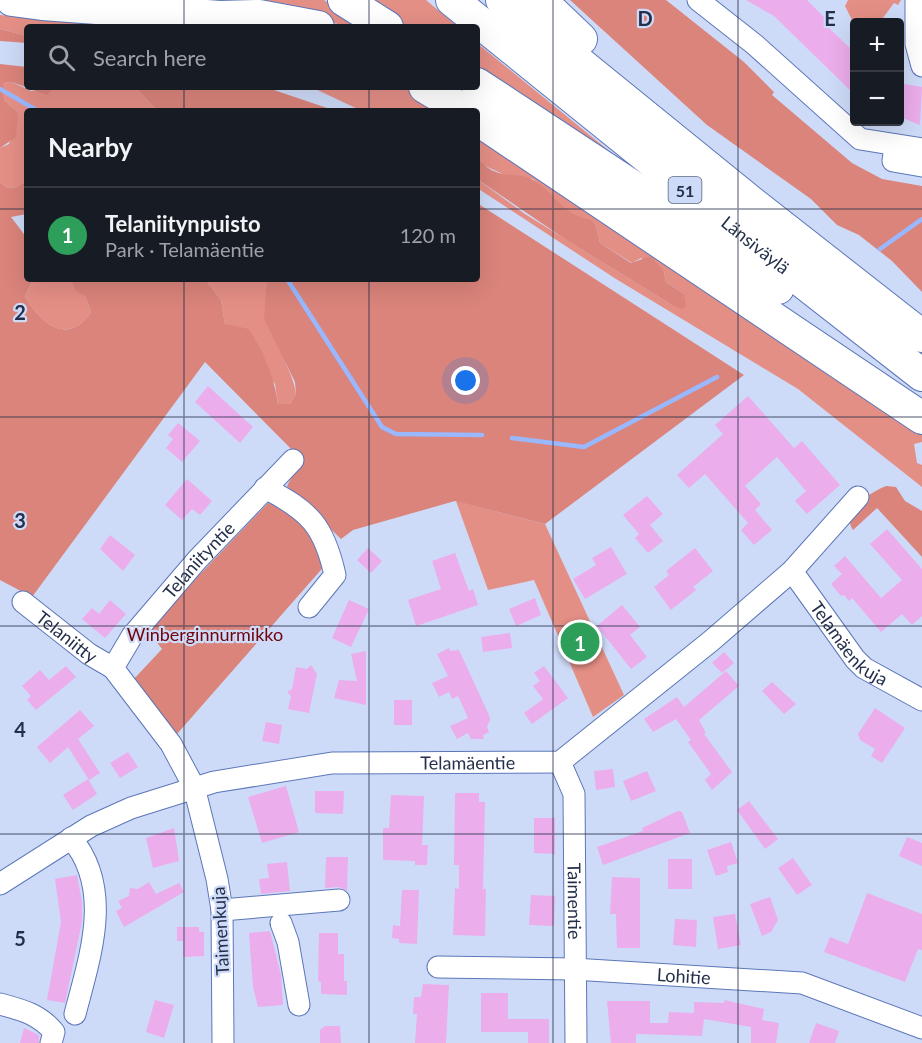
<!DOCTYPE html>
<html lang="en">
<head>
<meta charset="utf-8">
<style>
	:root { --surface:#171b24; --page:#20242c; --text:#f1f3f6; --muted:#9ea1a6; --line:#363941; --accent:#917016 }
	body { margin:0; font-family:Lato,sans-serif; background:var(--page); color:var(--text) }
	.controls { position:absolute; right:18px; top:18px; display:grid; overflow:hidden; border-radius:6px; box-shadow:0 6px 24px #0002 }
	.controls button { width:54px; height:54px; display:grid; place-items:center; padding:0; border:0; border-bottom:2px solid var(--line); background:var(--surface); color:var(--text); font:30px sans-serif }
	.you { position:absolute; left:466px; top:381px; width:21px; height:21px; margin:-15px; border:4px solid #fff; border-radius:50%; background:#1a73e8; box-shadow:0 0 0 9px #1a73e833 }
	.badge { display:grid; place-items:center; width:39px; height:39px; border-radius:50%; background:var(--accent); color:#fff; font-size:20px; font-weight:700 }
	.pin { position:absolute; translate:-50% -50%; border:3px solid #fff; box-shadow:0 2px 6px #0006 }
	.list { margin:0; padding:0; list-style:none }
	h2 { display:flex; justify-content:space-between; align-items:center; height:78px; margin:0; padding:0 24px; font-size:26px }
	h2 small { font-size:20px; font-weight:400; color:var(--muted) }
	.list li { display:grid; grid-template-columns:39px 1fr auto; gap:18px; align-items:center; box-sizing:border-box; height:96px; padding:0 24px; border-top:2px solid var(--line) }
	.list b { display:block; font-size:22px; white-space:nowrap }
	.list p { margin:0; font-size:20px; white-space:nowrap; color:var(--muted) }
	.list em { font-size:20px; font-style:normal; color:var(--muted) }
	.icon { flex:none; width:33px; height:33px; fill:none; stroke:currentColor; stroke-width:2; stroke-linecap:round; stroke-linejoin:round }
	.map { position:relative; flex:none; width:922px; height:1043px; overflow:hidden }
	.search { position:absolute; background:var(--surface); box-shadow:0 6px 24px #0002; left:24px; top:24px; width:456px; height:66px; display:flex; align-items:center; gap:15px; box-sizing:border-box; padding:0 21px; border-radius:6px; color:var(--muted); font-size:22px }
	.panel { position:absolute; background:var(--surface); box-shadow:0 6px 24px #0002; left:24px; top:108px; width:456px; height:174px; border-radius:6px }
	.map>svg:first-child { display:block }
	.green { fill:#e48f86 }
	.forest { fill:#da847b }
	.lines { fill:none; stroke-linecap:round; stroke-linejoin:round }
	.stream { stroke:#99b8ff; stroke-width:4.5 }
	.building { fill:#ebadeb }
	.minor-casing { stroke:#5c77b8; stroke-width:23 }
	.highway-casing { stroke:#5c77b8; stroke-width:34 }
	.minor { stroke:#fff; stroke-width:21 }
	.highway { stroke:#fff; stroke-width:32 }
	.grid { fill:none; stroke:#242f4b; stroke-width:1.5; stroke-opacity:0.55 }
	.labels { text-anchor:middle; dominant-baseline:central; stroke-width:4.5; stroke-linejoin:round; paint-order:stroke }
	.shield { fill:#cedbf8; stroke:#57637f; stroke-width:1.5 }
	.shield-label { font-size:16px; font-weight:bold; fill:#242f4b }
	.street-label { font-size:18px; fill:#242f4b; stroke:#cedbf8 }
	.park-label { font-size:18px; fill:#6f020a; stroke:#cedbf8 }
	.grid-label { font-size:20px; text-anchor:middle; font-weight:bold; fill:#242f4b; stroke:#cedbf8; stroke-width:4.5; stroke-linejoin:round; paint-order:stroke }
</style>
</head>
<body>
<div class="map">
<svg width="922" height="1043" viewBox="0 0 922 1043">
	<rect width="100%" height="100%" fill="#cedbf8"/>
	<path class="green" d="M176 0H324L369 27H349L320 19Z
		M356 0H426L458 27H401Z
		M848 0H901L898 5 894 3 880 22 854 24 845 6Z
		M0 15 92 23V27H27V36L0 29Z
		M477 43 619 159 477 74Z
		M12 82 31 91 55 87H135L158 111H27V180L17 187 7 188 0 182V148L9 144 18 112 4 100 2 83Z
		M311 87H405L448 111H362Z
		M477 129 922 429V442L914 444 917 463 922 465V487L798 389 616 279 477 188V179L525 214 672 305 684 294 666 282 664 272 641 258 632 263 600 243 596 226 574 217 533 179 505 175 483 165 477 156Z
		M33 279H70L85 296 91 312C68 347 40 323 25 296Z
		M205 279H267C266 303 273 331 282 354 287 367 294 379 296 394L290 404H278L275 384 225 324 221 300Z
		M456 501 545 524 624 695 593 717 534 580 488 590Z"/>
	<path class="forest" d="M570 0H666L744 62 774 92 772 95 852 163 882 179 922 186V292L892 261 859 235 837 225 811 199 707 125Z
		M0 29 27 36V43L0 41Z
		M0 64 27 67V87H55L47 95 12 82 3 83 4 100 18 112 16 137 0 148Z
		M135 87H265L336 111H158Z
		M477 156C494 183 517 169 535 181 557 195 564 216 591 220L596 226 600 243 631 263 651 256 664 272 666 282 684 294 686 306 682 309 672 305 565 239 477 179Z
		M27 180V214L11 217 27 238V279H33L25 296C40 323 68 347 91 312L85 296 76 291 70 279H205L221 300 225 324 249 329C264 353 274 376 278 404H290L296 394 295 382 264 319 267 279H477V203L744 375 545 524 455 501 353 530 341 539 287 486 301 459 205 362 32 597 0 580V182L7 188 17 187Z
		M886 486 896 487 905 501 922 511V557L877 508 853 530C840 510 870 493 886 486Z
		M268 503C305 512 310 532 327 563L177 734 132 681 162 649 147 630Z"/>
	<g class="lines">
		<path class="stream" d="M0 89 38 111
			M880 249 922 219
			M287 279 382 427 396 434 482 435
			M512 438 584 447 717 377"/>
	</g>
	<path class="building" d="M746 0H807L830 23 827 26 855 53V95L774 16Z
		M900 83 922 87 920 125 900 117Z
		M208 386 253 427 240 443 195 402Z
		M748 396 794 448 802 441 840 485 807 514 795 501 806 491 777 457 745 486 761 504 755 510 772 530 754 545 741 530 748 523 705 474 689 488 677 475 723 434 715 425Z
		M178 423 200 441 182 462 166 448 173 439 168 435Z
		M187 479 212 501 200 515 192 509 182 520 165 505Z
		M647 496 663 514 650 525 663 541 648 553 635 538 639 534 623 515Z
		M887 529 922 569V616L912 625 902 614 881 632 852 598 849 601 844 595 841 596 831 584 842 574 834 566 845 556 881 598 902 580 870 544Z
		M110 535 135 555 123 571 100 549Z
		M611 547 627 574 585 599 573 579 596 565 592 558Z
		M368 548 382 561 371 573 357 560Z
		M695 548 713 571 693 587 696 590 671 610 654 587 669 575 666 571Z
		M455 553 469 591 473 589 478 605 416 626 408 600 441 589 432 561Z
		M535 598 541 615 516 626 509 609Z
		M110 600 126 614 105 638 82 619 92 608 99 614Z
		M349 600 369 609 351 647 332 638Z
		M622 605 640 627 630 635 647 657 631 669 597 626Z
		M510 633 512 648 483 652 481 637Z
		M449 648 450 651 459 650 489 715 490 720 487 727 489 732 483 735 484 739H471L468 733 457 739 450 726 468 718 458 696 452 699 449 692 439 697 432 683 448 676 437 654Z
		M366 651V705L334 698 339 680 357 681 351 654Z
		M724 652 734 663 722 673 712 663Z
		M311 665 317 674 309 713 288 709 291 696 287 692 292 689 296 667 307 669Z
		M66 666 76 677 36 710 27 700 31 696 22 686 40 670 49 680Z
		M544 666 568 698 532 724 524 713 543 699 533 686 540 681 534 673Z
		M726 671 739 686 699 720 706 733 704 734 732 772 712 790 705 780 711 774 688 742 691 740 676 719 653 732 644 719 677 697 684 707Z
		M772 682 796 704 784 714 762 691Z
		M394 700H412V725H394Z
		M875 708 905 728 882 763 871 756 875 749 860 740 858 734Z
		M80 710 94 726 78 739 100 773 89 780 68 747 50 763 37 747Z
		M266 722 282 725 279 744 262 741Z
		M128 752 138 767 120 778 110 763Z
		M613 769 615 787 596 790 594 771Z
		M647 771 656 791 631 801 623 781Z
		M88 779 97 794 73 810 63 795Z
		M286 786 299 832 262 843 248 797Z
		M315 791H344L343 814 315 813Z
		M455 793H479V802H485L483 889H486L485 936 453 935 455 888 459 889V865H454Z
		M391 795 424 796 422 845H428L427 865H415V861L383 860V828H389Z
		M749 801 778 839 765 849 737 810Z
		M678 811 682 812 690 833 603 865 597 847 643 831 642 828Z
		M534 818H555V854L534 853Z
		M174 828 179 861 153 868 146 838Z
		M907 837 922 843V866L899 856Z
		M731 842 738 863 727 866 728 872 716 876 707 850Z
		M326 857H348L347 891 339 887 325 888Z
		M793 858 812 885 797 895 778 868Z
		M668 859H692V889H668Z
		M287 862 290 891 261 894 259 879 269 878 267 864Z
		M77 875 82 902V922L65 1003 47 1000 61 922 55 879Z
		M612 877 640 878V948H617L616 914H610Z
		M149 882 156 894 179 883 184 892 124 927 116 911 122 908 118 901 129 896 130 888 138 889Z
		M402 890H419L417 944 399 943V939L392 938 393 925 400 926Z
		M867 893 922 914V950L918 949 905 982 824 952 830 937 848 944Z
		M531 895 555 896 554 926 529 925Z
		M770 897 778 920 771 932 762 936 750 904Z
		M735 914 741 945 718 949 713 917Z
		M675 919 697 920 696 947 673 945Z
		M177 927H199V932H204V956L183 957V941H177Z
		M270 931 281 975 283 1005 258 1007 253 987 249 933Z
		M319 933H338V954H344V981H347V995L321 994V982L318 981Z
		M423 984 449 985 446 1043H415L417 1014H413L414 997H421Z
		M481 993H508V1019H549V1043H528V1032H481Z
		M155 1000 174 1005 164 1038 146 1032Z
		M724 1000 764 1009 762 1020 779 1023 776 1043H751V1027L704 1019 702 1036 636 1034V1043H611L607 1001H650V1023H668L669 1012 694 1013V1002L724 1003Z
		M816 1023 839 1031 835 1043H809Z
		M325 1026H340L341 1043H320V1030Z
		M24 1028 39 1035V1043H20Z"/>
	<g class="lines">
		<g class="minor-casing">
			<g id="minor">
				<path d="M698 0 754 44 860 139 922 149"/>
				<path d="M916 0V44L922 66"/>
				<path d="M895 145 893 161 922 166"/>
				<path d="M265 488C310 511 324 526 335 575L309 607"/>
				<path id="s1" d="M792 571 855 659 864 668 922 700"/>
				<path id="s2" d="M23 602 89 654 113 668"/>
				<path id="s3" d="M560 762 574 794 576 1043"/>
				<path d="M71 838C114 889 90 956 75 1014"/>
				<path id="s4" d="M0 884 91 826 131 808 214 782 332 763 560 762 711 641 792 571 858 497"/>
				<path d="M222 910 339 900"/>
				<path d="M281 923 288 942 299 1005"/>
				<path id="s5" d="M438 967 573 969 802 983 922 1028"/>
				<path d="M0 1004C22 1010 39 1014 54 1032L51 1043"/>
				<path id="s6" d="M223 1043 222 910 217 879 194 787 171 744 113 668 132 636 197 560 293 460"/>
			</g>
		</g>
		<g class="highway-casing">
			<g id="highway">
				<path d="M12 0 42 4 220 17 259 16 318 27"/>
				<path d="M344 0 387 27"/>
				<path id="s7" d="M452 0 762 250 922 375"/>
				<path d="M502 0 752 203 922 336"/>
				<path d="M540 0 581 39"/>
				<path d="M477 84 635 188 778 288"/>
				<path d="M425 87 465 111"/>
				<path d="M477 119 922 418"/>
			</g>
		</g>
		<use href="#minor" class="minor"/>
		<use href="#highway" class="highway"/>
	</g>
	<path class="grid" d="M184 0V27M369 0V27M553 0V1043M738 0V1043M184 87V111M369 87V111M0 209H27M477 209H922M184 279V1043M369 279V1043M0 417H922M0 626H922M0 834H922"/>
	<g class="labels">
		<rect class="shield" x="668.5" y="177" width="33" height="26" rx="4.5"/>
		<g class="shield-label">
			<text x="685" y="190">51</text>
		</g>
		<g class="street-label">
			<text stroke="none"><textPath href="#s7" startOffset="390">Länsiväylä</textPath></text>
			<text stroke="none"><textPath href="#s6" startOffset="542">Telaniityntie</textPath></text>
			<text stroke="none"><textPath href="#s2" startOffset="56">Telaniitty</textPath></text>
			<text stroke="none"><textPath href="#s1" startOffset="93">Telamäenkuja</textPath></text>
			<text stroke="none"><textPath href="#s4" startOffset="494">Telamäentie</textPath></text>
			<text stroke="none"><textPath href="#s3" startOffset="142">Taimentie</textPath></text>
			<text transform="translate(220 931) rotate(-93)">Taimenkuja</text>
			<text stroke="none"><textPath href="#s5" startOffset="246">Lohitie</textPath></text>
		</g>
		<g class="park-label">
			<text x="205" y="634">Winberginnurmikko</text>
		</g>
	</g>
	<g class="grid-label">
		<text x="645" y="26">D</text>
		<text x="830" y="26">E</text>
		<text x="20" y="320">2</text>
		<text x="20" y="528">3</text>
		<text x="20" y="737">4</text>
		<text x="20" y="946">5</text>
	</g>
</svg>
<div class="controls">
<button>+</button>
<button>−</button>
</div>
<div class="you"></div>
<div class="pin badge" style="left:580px;top:642px;background:#2e9e5b">1</div>
<div class="search"><svg class="icon" aria-label="search" viewBox="0 0 24 24"><circle cx="10" cy="10" r="6"/><path d="M15 15l6 6"/></svg>Search here</div>
<section class="panel">
<h2>Nearby<small></small></h2>
<ul class="list">
<li><span class="badge" style="background:#2e9e5b">1</span><div><b>Telaniitynpuisto</b><p>Park · Telamäentie</p></div><em>120 m</em></li>
</ul>
</section>
</div>
</body>
</html>
